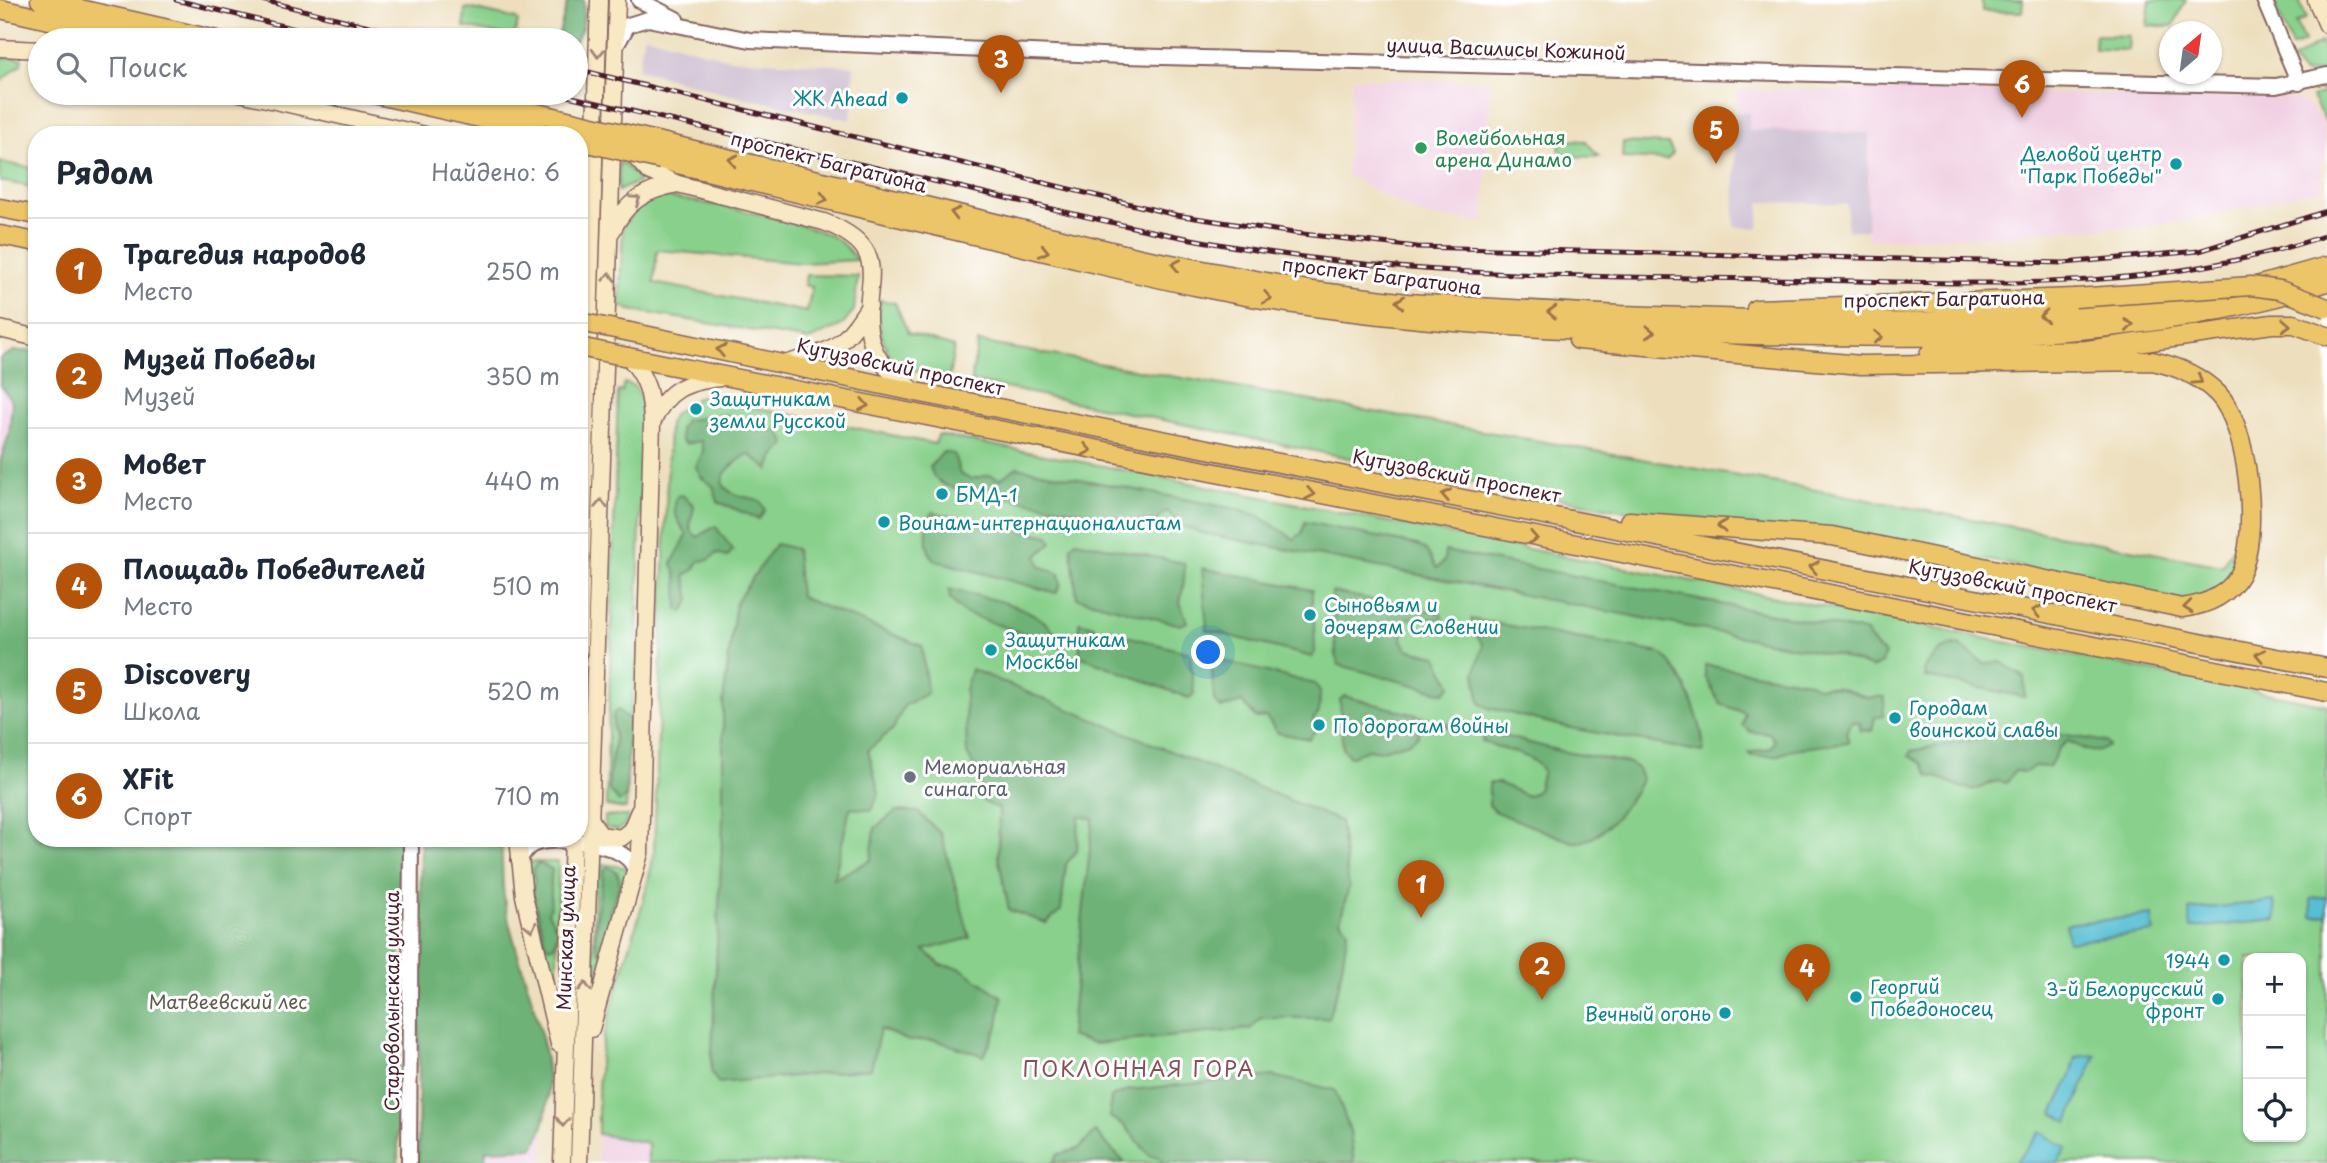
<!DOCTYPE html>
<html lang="ru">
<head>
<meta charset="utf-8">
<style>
	:root { --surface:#fff; --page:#f2f2f3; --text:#1f2937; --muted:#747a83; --line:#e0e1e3; --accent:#b45309 }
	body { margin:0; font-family:"Playpen Sans",sans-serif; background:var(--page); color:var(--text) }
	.controls { position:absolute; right:21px; bottom:21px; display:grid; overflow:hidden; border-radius:14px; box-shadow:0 2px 5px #0004 }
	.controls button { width:63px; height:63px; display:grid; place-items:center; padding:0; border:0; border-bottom:2px solid var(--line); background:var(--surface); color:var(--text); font:35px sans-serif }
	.compass { position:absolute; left:2159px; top:21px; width:63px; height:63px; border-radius:50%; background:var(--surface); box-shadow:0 2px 5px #0004; rotate:29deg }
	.you { position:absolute; left:1209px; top:653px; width:24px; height:24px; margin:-18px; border:5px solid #fff; border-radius:50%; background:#1a73e8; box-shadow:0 0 0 10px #1a73e833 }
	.badge { display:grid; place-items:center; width:46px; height:46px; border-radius:50%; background:var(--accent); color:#fff; font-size:23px; font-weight:700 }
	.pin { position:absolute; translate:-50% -58px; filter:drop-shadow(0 2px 4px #0008) }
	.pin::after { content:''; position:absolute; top:37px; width:24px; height:21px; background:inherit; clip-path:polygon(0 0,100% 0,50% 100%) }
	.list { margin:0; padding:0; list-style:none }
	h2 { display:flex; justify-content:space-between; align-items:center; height:91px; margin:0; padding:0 28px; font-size:30px }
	h2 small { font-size:23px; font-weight:400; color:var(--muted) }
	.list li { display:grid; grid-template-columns:46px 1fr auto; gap:21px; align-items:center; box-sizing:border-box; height:105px; padding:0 28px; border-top:2px solid var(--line) }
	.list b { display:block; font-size:26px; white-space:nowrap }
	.list p { margin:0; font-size:23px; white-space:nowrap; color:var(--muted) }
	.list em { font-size:23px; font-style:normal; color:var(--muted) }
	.icon { flex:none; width:38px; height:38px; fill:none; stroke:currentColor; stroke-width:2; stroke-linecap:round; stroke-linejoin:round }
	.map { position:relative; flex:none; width:2327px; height:1163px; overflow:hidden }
	.search { position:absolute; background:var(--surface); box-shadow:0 2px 5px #0004; left:28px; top:28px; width:560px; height:77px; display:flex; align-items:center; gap:18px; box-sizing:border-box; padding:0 24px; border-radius:38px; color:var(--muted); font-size:26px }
	.panel { position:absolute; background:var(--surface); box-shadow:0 2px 5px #0004; left:28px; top:126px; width:560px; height:721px; border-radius:28px }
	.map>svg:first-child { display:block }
	.built { fill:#f1d0e3 }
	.industrial { fill:#cebed1 }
	.green { fill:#88d08b; stroke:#69785b; stroke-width:2; fill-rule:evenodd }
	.forest { fill:#6eb277; stroke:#5c6851; stroke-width:2 }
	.water { fill:#56bfd3; stroke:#506f7f; stroke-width:2 }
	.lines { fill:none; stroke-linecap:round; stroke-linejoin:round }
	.tertiary-casing { stroke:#83625e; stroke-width:18 }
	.secondary-casing { stroke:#83625e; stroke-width:19 }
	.primary-casing { stroke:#83625e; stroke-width:21 }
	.tertiary { stroke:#fff; stroke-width:14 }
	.secondary { stroke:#f8e8c3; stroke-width:16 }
	.primary { stroke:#edc569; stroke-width:18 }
	.rail-casing { stroke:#4a1f2b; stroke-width:5 }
	.rail { stroke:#fff; stroke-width:2.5; stroke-dasharray:8; stroke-linecap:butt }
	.primary-bridge-casing { stroke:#83625e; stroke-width:21; stroke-linecap:butt }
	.primary-bridge { stroke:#edc569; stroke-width:18 }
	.oneway { stroke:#a18477 }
	.oneway2 { stroke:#9c724a }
	.culture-dot { fill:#0f9aa8; stroke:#fff; stroke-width:2.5 }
	.leisure-dot { fill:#2e9e5b; stroke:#fff; stroke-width:2.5 }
	.worship-dot { fill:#6b7280; stroke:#fff; stroke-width:2.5 }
	.labels { text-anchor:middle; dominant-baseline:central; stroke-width:6; stroke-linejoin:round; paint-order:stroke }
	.street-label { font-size:19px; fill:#4a1f2b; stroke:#fff }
	.culture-label { font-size:19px; fill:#0d838f; stroke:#fff; text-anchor:start }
	.leisure-label { font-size:19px; fill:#27864d; stroke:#fff; text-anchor:start }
	.worship-label { font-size:19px; fill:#5b616d; stroke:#fff; text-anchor:start }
	.park-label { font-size:19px; fill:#605d4d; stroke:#fff }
	.neighbourhood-label { font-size:21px; letter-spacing:2px; fill:#884f56; stroke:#fff }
</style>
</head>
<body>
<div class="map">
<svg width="2327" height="1163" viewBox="0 0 2327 1163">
	<rect width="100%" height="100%" fill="#fff"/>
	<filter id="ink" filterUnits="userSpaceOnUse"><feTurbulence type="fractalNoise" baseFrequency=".0143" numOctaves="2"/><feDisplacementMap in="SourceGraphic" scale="14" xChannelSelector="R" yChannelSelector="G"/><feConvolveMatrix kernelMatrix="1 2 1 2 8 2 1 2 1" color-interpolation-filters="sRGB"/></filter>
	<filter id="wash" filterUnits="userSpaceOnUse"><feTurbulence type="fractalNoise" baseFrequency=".00686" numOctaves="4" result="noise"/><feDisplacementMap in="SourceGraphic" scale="28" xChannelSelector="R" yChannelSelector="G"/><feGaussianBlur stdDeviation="1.57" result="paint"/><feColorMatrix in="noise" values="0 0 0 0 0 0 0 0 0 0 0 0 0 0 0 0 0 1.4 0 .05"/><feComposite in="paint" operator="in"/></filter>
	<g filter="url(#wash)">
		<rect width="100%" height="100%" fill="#eddfbd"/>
		<path class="built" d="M1352 78 1490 82 1484 222 1422 216 1346 175Z
			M1737 90H1910L2295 98 2311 108 2322 120 2327 150 2321 168 2322 189 2200 218 2143 227 2048 230 2008 236 1867 239 1869 133 1748 130 1749 113H1736Z
			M0 380 37 390 0 481Z
			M544 1130 543 1163H485L486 1150 533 1148Z
			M598 1134 649 1143 648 1163H597Z"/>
		<path class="industrial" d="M644 35 730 59 854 66 851 120 722 93 638 69Z
			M1736 113H1749V130L1869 133 1867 230H1847V204L1760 202 1759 228 1734 227Z"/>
		<path class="green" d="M1982 0H2023L2022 12 1982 11Z
			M2150 0H2186L2173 26H2147Z
			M2273 0H2299L2306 18 2296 23 2304 42 2292 47Z
			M469 8 516 19 518 22 514 37 464 27 465 9Z
			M2095 35 2129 36 2128 50 2094 49Z
			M2321 43 2327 58V71L2303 74 2291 60C2300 57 2309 48 2321 43Z
			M14 57 22 59 21 64 0 82V58Z
			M2327 92V125L2312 97Z
			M1564 140 1586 141 1599 157 1563 156 1559 148Z
			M1623 142 1668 144 1673 153 1667 160 1622 158Z
			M619 161 639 177 638 182 618 191Z
			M0 162 37 169V188L0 181Z
			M656 197C686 197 815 223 838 240 845 245 851 253 857 260L802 263 657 250 654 283 807 312 812 287 804 285 806 275 858 276 854 310 842 325 809 340 630 310 619 305 623 227 635 209Z
			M880 300 895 303 908 333 954 347 949 378 898 367C881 343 877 329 880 300Z
			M978 342 1800 487 2222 566 2234 545 2243 516 2244 546 2229 583 2192 603 1993 561 1671 519 1477 484 971 381Z
			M624 383 634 386 643 400 636 679 630 709 626 809 606 806 618 391 622 392Z
			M700 396 935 444 938 435 1098 465 2327 705V1163H648V1143L598 1134C598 1101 597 1068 604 1036 619 974 643 916 654 852L669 423 674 414ZM2248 958H2301V1137H2248Z
			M605 816H628L625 825 618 830 605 828Z
			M526 862H558L557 973 551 969 534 913Z
			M602 864 631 868 597 973 593 971 595 877 599 876Z"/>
		<path class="forest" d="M568 0H584L583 25 576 41 562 40 559 33Z
			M14 351H37V838H400L398 1163H0V461L9 435 12 402 0 384V358Z
			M724 415 745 421 757 431 778 430 786 444 774 456 769 470 748 454C734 463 705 482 737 495 745 498 752 497 760 501L765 510 759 519 718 502 713 486 701 477 696 467 703 452 701 441 685 444 681 440 680 429 685 420Z
			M943 452 954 454 960 474 970 479 990 475 1000 479 1017 467 1236 509 1259 516 1294 539 1302 533 1305 522 1417 545 1426 550 1437 568 1444 561 1445 551 1866 632 1876 648 1885 654 1881 663 1872 668 1840 656 1202 533 1180 526 1167 511 1158 518 1162 527 946 486 934 477 930 467Z
			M682 495 694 505C694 518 683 527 698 537L715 526 733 550 727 557 717 553 709 560 699 561 694 570 685 575 690 600 683 612 678 609 677 578 672 563 687 535C680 521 670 516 677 496Z
			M932 512 1049 536 1052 542 1037 556 1040 566 1059 574 1061 584 1056 593 934 560C924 549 925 524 932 512Z
			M1076 541 1184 563C1186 569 1182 596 1180 602L1187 622 1181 625 1077 598 1071 546Z
			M776 544 796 549 800 597 922 646 927 693 904 706 893 729 868 750 879 793 872 810 850 808 834 879 871 860 875 828 896 811 918 812 941 834 970 938 924 950 941 965 960 968 1002 997 998 1026 984 1056 935 1040 909 1041 880 1029 871 1069 718 1083 711 1071 723 820V702L736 602Z
			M1202 568 1312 590V607L1307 615 1314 622 1315 652 1312 657 1207 630Z
			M949 589C986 599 1049 604 1061 647L964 613 950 599Z
			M1332 592 1441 613 1443 618C1430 620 1417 616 1404 619L1402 639 1407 649 1437 656 1451 685 1444 693 1339 665 1336 655Z
			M1471 619 1660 653C1681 666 1706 728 1703 752L1570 728 1489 708 1480 703 1475 673 1483 645 1472 629Z
			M1079 622 1093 626 1109 640 1116 633 1190 653 1194 694 1189 698 1080 656Z
			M1959 645 1985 664 2001 662 2024 677 2025 697 1925 677 1924 670C1933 656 1942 646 1959 645Z
			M1211 658 1315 684 1320 691 1319 712 1313 720 1315 731 1309 739 1278 733 1266 717 1256 718 1242 702 1221 708 1214 700Z
			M1705 665 1808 682 1817 687C1834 684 1851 692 1867 697 1872 698 1879 696 1885 697L1883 716 1875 717 1872 731 1860 730V723L1852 721 1846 733 1849 742 1794 749 1776 756H1751L1749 753 1771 748 1775 741 1769 733 1751 732 1742 725 1745 713 1720 704 1705 676Z
			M971 669 1340 821 1349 887 1340 921 1348 929 1339 985 1328 1018H1261L1250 1029 1094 1044 1070 1036 1093 819 1079 816 1077 851 1066 864 1061 910 1046 923 1009 910 998 856 999 809 982 801 980 779 967 753 965 690Z
			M1344 696 1451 724 1442 729 1421 726 1418 736 1409 742 1379 751 1368 749 1350 757 1343 749 1340 700Z
			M618 710 629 720 626 797 619 802 609 790C609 774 611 760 614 746 616 735 611 724 614 713Z
			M2027 728 2106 742 2109 746C2093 758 2081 747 2068 741L2059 748 2049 767 2034 766 2026 772 2015 771 2006 783C1988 777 1987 791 1970 789 1955 787 1944 777 1929 776L1922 763 1909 756 1911 751Z
			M1485 731 1560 751 1629 763 1638 769 1642 779C1629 803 1601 845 1572 842L1496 812 1489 805V783H1499L1528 796 1538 790 1543 771C1531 751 1502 752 1482 741Z
			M421 838H501C503 859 501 882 505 903 517 975 575 1079 533 1148L486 1150 485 1163H418Z
			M538 863 552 869C549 886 554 897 548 913L558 930 554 945 549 947 545 943 532 891 535 881 532 870Z
			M608 867 617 872C625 889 610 900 609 916 608 929 613 944 600 953 590 943 601 886 604 870Z
			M1273 1076 1335 1090 1350 1131 1354 1163H1164L1159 1157 1150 1156 1125 1126 1110 1117 1111 1097 1129 1090Z
			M1095 1132 1125 1163H1053L1058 1154 1078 1149Z"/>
		<path class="water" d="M2327 897V915L2312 917 2311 899Z
			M2274 901 2276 920 2191 928 2189 910Z
			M2152 915 2154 932 2068 942 2066 924Z
			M2096 1055 2068 1122 2053 1113 2071 1076 2076 1057Z
			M2040 1132 2067 1148 2056 1163H2015Z"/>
	</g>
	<g filter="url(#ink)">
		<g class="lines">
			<g class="tertiary-casing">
				<path id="tertiary" d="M639 0 676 19
					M2264 0 2299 83
					M616 46 628 25 648 19 750 40 1124 56 2276 86 2327 75
					M519 860C523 853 527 847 534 844 557 835 635 842 635 874
					M409 1163 411 838"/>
			</g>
			<g class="secondary-casing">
				<path id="secondary" d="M2316 0 2327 25
					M0 48 40 50
					M240 93 425 135
					M626 147 648 171 678 184 824 222C902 252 855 288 872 344 879 366 898 378 915 391
					M579 194 590 221
					M612 231C626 201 646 190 678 184
					M0 329 37 338
					M788 363C835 349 842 349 869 306
					M653 421C667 389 686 382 720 378
					M579 650 599 0
					M590 818 600 835 621 838 631 830 639 811
					M518 838 524 896 559 1044
					M591 1029 640 853 652 423C651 395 648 378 628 357
					M562 1163 573 838
					M579 1163 617 0"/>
			</g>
			<g class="primary-casing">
				<path id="primary" d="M40 0 217 40
					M0 9 138 40
					M369 93 554 135
					M447 93 546 115
					M665 143 1140 258 1313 291 1407 303 1620 315 1893 323 2109 313 2222 293
					M661 160C788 191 914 221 1041 251 1132 272 1223 295 1315 307 1484 330 1653 334 1823 336 1989 339 2169 335 2327 282
					M0 208 37 215
					M0 235 37 242
					M2256 286 2327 266
					M1756 309 2075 298
					M630 332 916 392 2327 668
					M1578 340 1861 365 2152 361C2177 366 2200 376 2218 394 2249 426 2260 536 2240 574 2228 596 2205 605 2182 608L1832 536 1629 521
					M1929 354 2087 350 2272 324H2294L2327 336
					M628 357 2327 692"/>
			</g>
			<use href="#tertiary" class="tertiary"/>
			<use href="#secondary" class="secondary"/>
			<use href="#primary" class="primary"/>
			<g class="rail-casing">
				<path id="rail" d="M176 0 341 40
					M262 0 426 40
					M330 28 377 40
					M416 30 457 40
					M576 69 1176 215 1294 233 1417 247 2064 263 2199 251 2327 211
					M555 93C683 124 813 153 942 183 1050 208 1158 236 1268 252 1450 280 1635 276 1818 280 1995 284 2157 293 2327 235"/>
			</g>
			<use href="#rail" class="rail"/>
			<g class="primary-bridge-casing">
				<path id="primary-bridge" d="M546 115 665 143
					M579 141 661 160
					M2075 298 2251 286 2280 290 2327 308
					M579 322 630 332
					M579 347 628 357"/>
			</g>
			<use href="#primary-bridge" class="primary-bridge"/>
		</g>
		<defs><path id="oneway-chevron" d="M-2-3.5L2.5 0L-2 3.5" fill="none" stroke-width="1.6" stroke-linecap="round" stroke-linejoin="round" transform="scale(1.75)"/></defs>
		<g class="oneway">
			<use href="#oneway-chevron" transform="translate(598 53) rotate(92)"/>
			<use href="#oneway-chevron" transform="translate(636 200) rotate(-34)"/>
			<use href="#oneway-chevron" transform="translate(609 277) rotate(-88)"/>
			<use href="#oneway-chevron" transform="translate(601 504) rotate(-88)"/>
			<use href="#oneway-chevron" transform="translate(531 927) rotate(77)"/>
			<use href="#oneway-chevron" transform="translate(585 987) rotate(-88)"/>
			<use href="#oneway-chevron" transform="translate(563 1122) rotate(92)"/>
		</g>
		<g class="oneway2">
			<use href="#oneway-chevron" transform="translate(733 160) rotate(-166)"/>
			<use href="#oneway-chevron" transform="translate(823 199) rotate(14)"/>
			<use href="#oneway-chevron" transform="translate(955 213) rotate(-166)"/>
			<use href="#oneway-chevron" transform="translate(1044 251) rotate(13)"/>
			<use href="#oneway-chevron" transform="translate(1176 265) rotate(-169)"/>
			<use href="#oneway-chevron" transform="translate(1267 298) rotate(11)"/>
			<use href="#oneway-chevron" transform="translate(1400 302) rotate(-174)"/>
			<use href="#oneway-chevron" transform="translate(1552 312) rotate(-177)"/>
			<use href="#oneway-chevron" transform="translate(2044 316) rotate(177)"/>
			<use href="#oneway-chevron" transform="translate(2129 325) rotate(-8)"/>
			<use href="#oneway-chevron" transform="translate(2286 325) rotate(3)"/>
			<use href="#oneway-chevron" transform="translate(1650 332) rotate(2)"/>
			<use href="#oneway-chevron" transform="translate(1878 337) rotate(1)"/>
			<use href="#oneway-chevron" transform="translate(721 350) rotate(-169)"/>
			<use href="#oneway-chevron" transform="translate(2198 380) rotate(34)"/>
			<use href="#oneway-chevron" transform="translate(864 405) rotate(11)"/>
			<use href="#oneway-chevron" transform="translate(1087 450) rotate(11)"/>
			<use href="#oneway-chevron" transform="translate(1310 494) rotate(11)"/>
			<use href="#oneway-chevron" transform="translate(1446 495) rotate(-169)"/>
			<use href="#oneway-chevron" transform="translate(1722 526) rotate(-177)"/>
			<use href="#oneway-chevron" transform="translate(1533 538) rotate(11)"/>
			<use href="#oneway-chevron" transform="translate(1814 567) rotate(-169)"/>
			<use href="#oneway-chevron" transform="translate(2188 607) rotate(174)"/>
			<use href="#oneway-chevron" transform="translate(2037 611) rotate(-169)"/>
			<use href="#oneway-chevron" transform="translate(2260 655) rotate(-169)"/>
		</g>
	</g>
	<g class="culture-dot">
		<circle cx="902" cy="98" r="7"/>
		<circle cx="2176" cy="164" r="7"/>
		<circle cx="696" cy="409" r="7"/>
		<circle cx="942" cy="494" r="7"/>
		<circle cx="884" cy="522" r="7"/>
		<circle cx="1310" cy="615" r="7"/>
		<circle cx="991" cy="650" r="7"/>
		<circle cx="1895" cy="718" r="7"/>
		<circle cx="1319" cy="725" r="7"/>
		<circle cx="2224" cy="960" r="7"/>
		<circle cx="1856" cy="997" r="7"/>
		<circle cx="2218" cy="999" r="7"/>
		<circle cx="1725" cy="1013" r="7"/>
	</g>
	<circle class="leisure-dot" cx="1421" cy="148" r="7"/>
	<circle class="worship-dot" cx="910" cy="777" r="7"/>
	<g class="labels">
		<g class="street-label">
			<text transform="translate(1506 48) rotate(2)">улица Василисы Кожиной</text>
			<text transform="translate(829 161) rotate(14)">проспект Багратиона</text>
			<text transform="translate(1382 275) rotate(7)">проспект Багратиона</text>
			<text transform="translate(1944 298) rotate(-1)">проспект Багратиона</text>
			<text transform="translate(901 366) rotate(12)">Кутузовский проспект</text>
			<text transform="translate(1457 475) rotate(11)">Кутузовский проспект</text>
			<text transform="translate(2013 585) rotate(11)">Кутузовский проспект</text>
			<text transform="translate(565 938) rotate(-88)">Минская улица</text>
			<text transform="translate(391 1001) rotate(-90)">Староволынская улица</text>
		</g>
		<g class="culture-label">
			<text x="888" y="98" text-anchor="end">ЖК Ahead</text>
			<text x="2162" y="153" text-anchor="end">Деловой центр<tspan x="2162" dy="22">"Парк Победы"</tspan></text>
			<text x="710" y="398">Защитникам<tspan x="710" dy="22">земли Русской</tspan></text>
			<text x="956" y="494">БМД-1</text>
			<text x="898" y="522">Воинам-интернационалистам</text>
			<text x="1324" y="604">Сыновьям и<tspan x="1324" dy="22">дочерям Словении</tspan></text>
			<text x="1005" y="639">Защитникам<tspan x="1005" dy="22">Москвы</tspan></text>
			<text x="1909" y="707">Городам<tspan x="1909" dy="22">воинской славы</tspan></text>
			<text x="1333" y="725">По дорогам войны</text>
			<text x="2210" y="960" text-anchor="end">1944</text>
			<text x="1870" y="986">Георгий<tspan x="1870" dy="22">Победоносец</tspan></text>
			<text x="2204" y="988" text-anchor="end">3-й Белорусский<tspan x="2204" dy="22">фронт</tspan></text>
			<text x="1711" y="1013" text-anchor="end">Вечный огонь</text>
		</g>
		<g class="leisure-label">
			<text x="1435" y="137">Волейбольная<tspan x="1435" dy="22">арена Динамо</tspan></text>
		</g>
		<g class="worship-label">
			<text x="924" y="766">Мемориальная<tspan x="924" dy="22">синагога</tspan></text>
		</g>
		<g class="park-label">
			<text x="228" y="1001">Матвеевский лес</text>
		</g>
		<g class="neighbourhood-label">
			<text x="1139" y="1068">ПОКЛОННАЯ ГОРА</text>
		</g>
	</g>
</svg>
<div class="controls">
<button>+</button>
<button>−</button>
<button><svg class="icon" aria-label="locate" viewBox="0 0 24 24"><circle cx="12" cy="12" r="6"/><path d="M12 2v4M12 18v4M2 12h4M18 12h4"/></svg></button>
</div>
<svg class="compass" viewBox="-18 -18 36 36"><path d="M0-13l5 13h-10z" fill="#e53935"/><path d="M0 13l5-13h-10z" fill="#747a83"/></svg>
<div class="you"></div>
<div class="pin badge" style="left:1421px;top:918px">1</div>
<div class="pin badge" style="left:1542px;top:1000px">2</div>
<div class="pin badge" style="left:1001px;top:93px">3</div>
<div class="pin badge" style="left:1807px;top:1002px">4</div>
<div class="pin badge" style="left:1716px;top:164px">5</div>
<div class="pin badge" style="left:2022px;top:118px">6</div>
<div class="search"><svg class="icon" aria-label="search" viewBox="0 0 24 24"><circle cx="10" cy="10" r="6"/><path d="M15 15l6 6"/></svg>Поиск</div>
<section class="panel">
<h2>Рядом<small>Найдено: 6</small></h2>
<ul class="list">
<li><span class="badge">1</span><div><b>Трагедия народов</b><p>Место</p></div><em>250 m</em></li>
<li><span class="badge">2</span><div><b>Музей Победы</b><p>Музей</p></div><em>350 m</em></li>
<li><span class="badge">3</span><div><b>Мовет</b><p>Место</p></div><em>440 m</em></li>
<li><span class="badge">4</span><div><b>Площадь Победителей</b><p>Место</p></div><em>510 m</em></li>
<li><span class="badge">5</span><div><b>Discovery</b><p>Школа</p></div><em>520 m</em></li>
<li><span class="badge">6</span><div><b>XFit</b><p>Спорт</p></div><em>710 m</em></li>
</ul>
</section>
</div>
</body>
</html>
